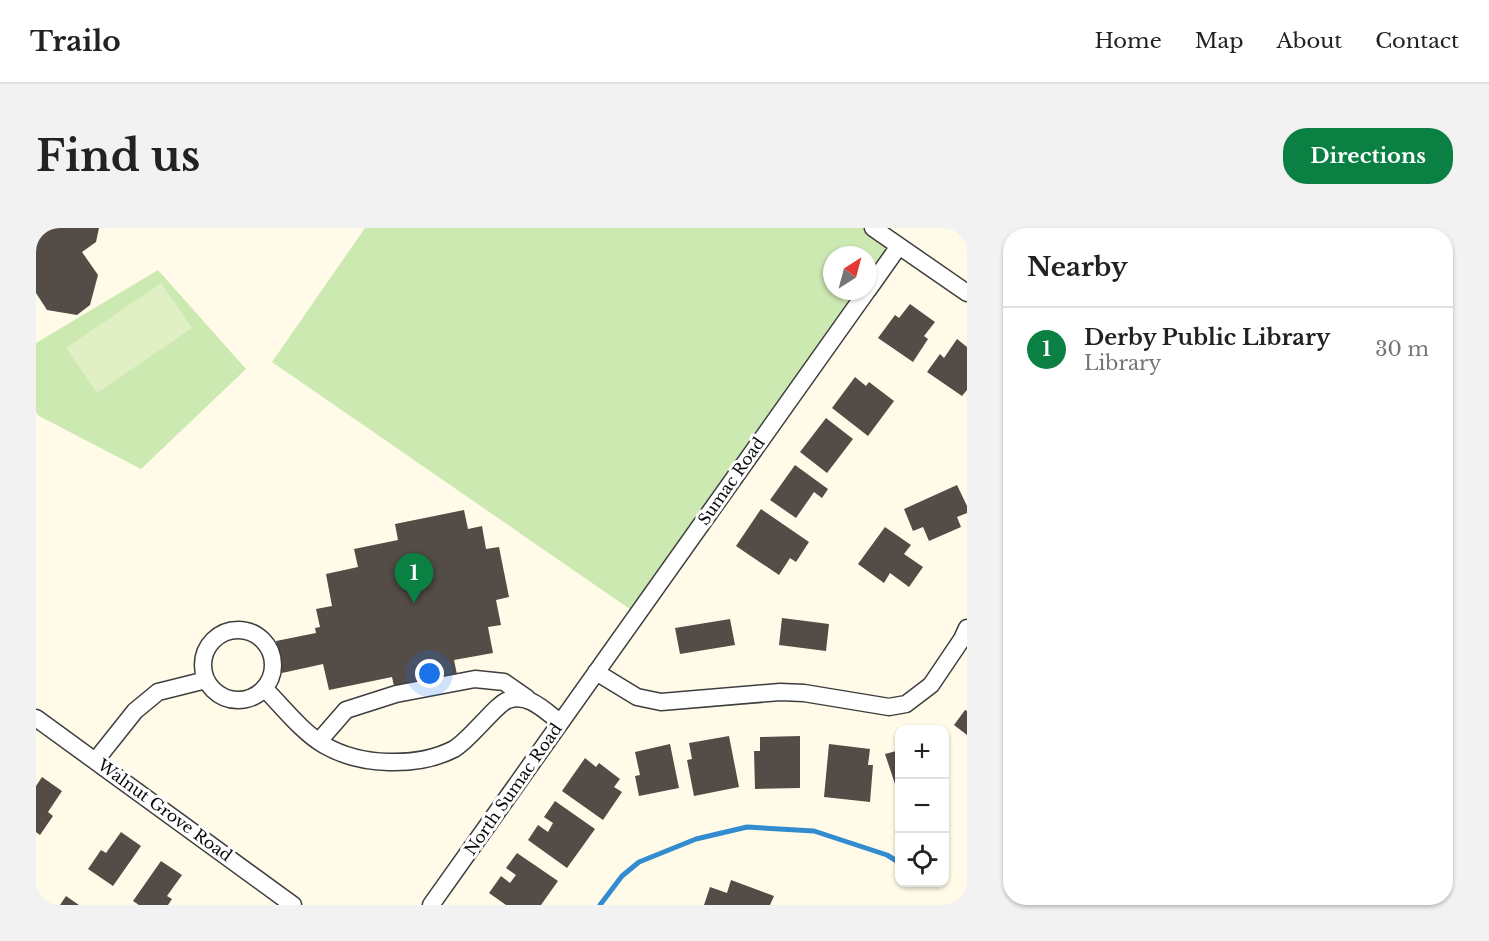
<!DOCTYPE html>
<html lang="en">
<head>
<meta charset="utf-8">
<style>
	:root { --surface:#fff; --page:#f2f2f2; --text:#222; --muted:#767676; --line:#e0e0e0; --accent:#0b8043 }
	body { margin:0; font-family:"Libre Baskerville",serif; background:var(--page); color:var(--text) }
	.controls { position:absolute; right:18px; bottom:18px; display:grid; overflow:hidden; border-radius:12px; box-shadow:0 2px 4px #0004 }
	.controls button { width:54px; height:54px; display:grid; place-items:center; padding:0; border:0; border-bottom:2px solid var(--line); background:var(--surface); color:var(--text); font:30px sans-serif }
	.compass { position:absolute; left:787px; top:18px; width:54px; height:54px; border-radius:50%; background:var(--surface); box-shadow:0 2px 4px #0004; rotate:36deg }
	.you { position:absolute; left:394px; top:446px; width:21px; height:21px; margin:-15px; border:4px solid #fff; border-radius:50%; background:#1a73e8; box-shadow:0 0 0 9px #1a73e833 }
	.badge { display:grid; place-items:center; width:39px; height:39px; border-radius:50%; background:var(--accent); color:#fff; font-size:20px; font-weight:700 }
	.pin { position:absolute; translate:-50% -50px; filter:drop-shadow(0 2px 3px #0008) }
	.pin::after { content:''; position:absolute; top:32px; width:21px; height:18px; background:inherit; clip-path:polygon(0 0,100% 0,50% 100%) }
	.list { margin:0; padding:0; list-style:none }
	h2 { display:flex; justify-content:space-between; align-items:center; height:78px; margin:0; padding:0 24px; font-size:26px }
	h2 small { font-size:20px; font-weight:400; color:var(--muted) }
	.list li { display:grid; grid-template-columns:39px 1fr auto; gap:18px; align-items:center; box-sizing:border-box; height:84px; padding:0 24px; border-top:2px solid var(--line) }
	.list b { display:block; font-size:22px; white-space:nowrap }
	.list p { margin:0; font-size:20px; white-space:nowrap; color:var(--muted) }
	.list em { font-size:20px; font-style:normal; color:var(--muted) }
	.icon { flex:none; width:33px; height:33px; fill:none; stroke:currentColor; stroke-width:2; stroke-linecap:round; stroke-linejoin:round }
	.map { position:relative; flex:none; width:931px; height:677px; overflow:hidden; border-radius:24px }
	header { display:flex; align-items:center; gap:36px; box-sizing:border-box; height:84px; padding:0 30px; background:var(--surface); border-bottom:2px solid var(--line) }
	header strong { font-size:28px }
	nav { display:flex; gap:33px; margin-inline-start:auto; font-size:21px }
	.intro { display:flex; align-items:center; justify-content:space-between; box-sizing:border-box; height:144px; padding:0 36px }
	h1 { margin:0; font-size:42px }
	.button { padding:15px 27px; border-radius:24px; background:var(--accent); color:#fff; font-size:21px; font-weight:700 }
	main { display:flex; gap:36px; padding:0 36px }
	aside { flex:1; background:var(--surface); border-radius:24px; box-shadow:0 2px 4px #0004 }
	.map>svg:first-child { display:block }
	.green { fill:#cde9b2 }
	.pitch { fill:#e0f0c4 }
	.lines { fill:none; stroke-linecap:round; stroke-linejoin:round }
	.stream { stroke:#328ccf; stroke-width:5 }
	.building { fill:#534c47 }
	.minor-casing { stroke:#3e3e3e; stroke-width:19 }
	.minor { stroke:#fff; stroke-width:16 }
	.labels { text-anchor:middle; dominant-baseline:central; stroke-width:6; stroke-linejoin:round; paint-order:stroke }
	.street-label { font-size:16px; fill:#0b0b0b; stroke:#fff }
</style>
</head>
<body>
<header>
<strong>Trailo</strong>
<nav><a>Home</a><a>Map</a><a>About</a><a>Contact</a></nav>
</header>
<div class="intro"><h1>Find us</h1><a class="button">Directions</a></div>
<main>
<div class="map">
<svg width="931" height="677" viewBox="0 0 931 677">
	<rect width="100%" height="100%" fill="#fffbe8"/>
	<path class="green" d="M329 0H837L863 18 832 62V27H796V63H831L601 386 236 134Z
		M122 42 210 141 105 241 3 188 0 184V115Z"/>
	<path class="pitch" d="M125 55 156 100 61 165 30 120Z"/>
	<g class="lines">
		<path class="stream" d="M896 654 897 655
			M564 677 586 648 603 634 660 611 711 599 778 603 851 627 864 635"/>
	</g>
	<path class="building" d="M0 0H63L60 14 46 24 62 47 54 77 41 87 11 82 0 65Z
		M916 0H931V2L926 8Z
		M874 76 899 94 888 108 892 111 877 134 842 110 859 87 863 90Z
		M921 111 931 119V162L926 168 891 144 904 126 908 130Z
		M819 149 830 158 833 154 858 173 832 208 796 180Z
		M790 190 817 211 791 245 764 224Z
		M759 237 792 261 786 270 778 264 760 290 734 272Z
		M921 257 931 278V285L921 289 925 299 893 313 887 299 877 303 868 281Z
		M725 281 773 314 760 334 754 330 743 347 700 318Z
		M428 282 432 301 446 298 450 321 463 319 473 369 460 372 465 397 452 399 457 425 418 432 424 461 358 458 356 449 293 462 287 436 246 445 240 413 280 405 279 400 284 399 280 381 296 378 290 346 322 339 318 321 362 312 359 296Z
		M849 299 875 317 868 326 887 339 873 359 854 345 848 355 822 336Z
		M746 390 793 396 790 423 743 417Z
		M694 391 699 417 644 426 639 400Z
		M929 482 931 483V507L918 497Z
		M693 508 703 559 658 568 651 532 656 531 653 515Z
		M764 508V560L719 561 718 523H724V509Z
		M634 516 643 560 603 568 599 548 604 547 599 524Z
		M793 516 834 521 832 537H837L834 574 788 569Z
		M864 522V555L859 556 849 526Z
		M549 530 560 539 563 535 584 551 578 559 586 564 567 592 526 563Z
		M6 549 26 563 12 584 17 588 4 607 0 604V558Z
		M519 573 559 601 531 640 492 612 502 597 512 604 517 595 508 589Z
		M85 604 105 618 77 658 52 641 65 622 70 625Z
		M481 625 522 653 505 677H470L453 665 465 648 474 655 480 647 470 640Z
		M125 633 146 647 131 668 136 671 132 677H103L97 673Z
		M695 652 738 668 734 677H668L674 659 691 665Z
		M30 668 43 677H24Z"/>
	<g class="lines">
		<g class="minor-casing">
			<path id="minor" d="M837 0 931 65
				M832 62 863 18
				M167 437a35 35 0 1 1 70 0a35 35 0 1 1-70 0Z
				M560 444 601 469 625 474 744 464 768 465 853 479 870 476 895 457 926 411 931 400
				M228 460C247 479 265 503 288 517 324 538 381 540 418 521 434 512 460 476 472 472 492 464 510 484 524 494
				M0 490 257 677
				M283 513 310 482 360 466 439 451 468 454 491 470
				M60 532 99 483 122 464 170 452
				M395 677 831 63"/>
		</g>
		<use href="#minor" class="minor"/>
	</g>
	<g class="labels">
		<g class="street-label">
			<text transform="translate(695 253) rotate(-55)">Sumac Road</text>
			<text transform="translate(477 561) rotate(-55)">North Sumac Road</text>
			<text transform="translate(129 582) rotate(36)">Walnut Grove Road</text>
		</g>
	</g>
</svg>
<div class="controls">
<button>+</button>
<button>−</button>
<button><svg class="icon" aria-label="locate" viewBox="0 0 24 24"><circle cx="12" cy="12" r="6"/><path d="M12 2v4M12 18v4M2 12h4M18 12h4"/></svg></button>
</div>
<svg class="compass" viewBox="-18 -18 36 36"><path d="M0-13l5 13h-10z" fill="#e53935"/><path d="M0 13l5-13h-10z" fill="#767676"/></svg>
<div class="you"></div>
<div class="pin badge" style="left:378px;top:375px">1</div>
</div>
<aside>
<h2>Nearby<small></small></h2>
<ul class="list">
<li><span class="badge">1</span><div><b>Derby Public Library</b><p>Library</p></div><em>30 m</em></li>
</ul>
</aside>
</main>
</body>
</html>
